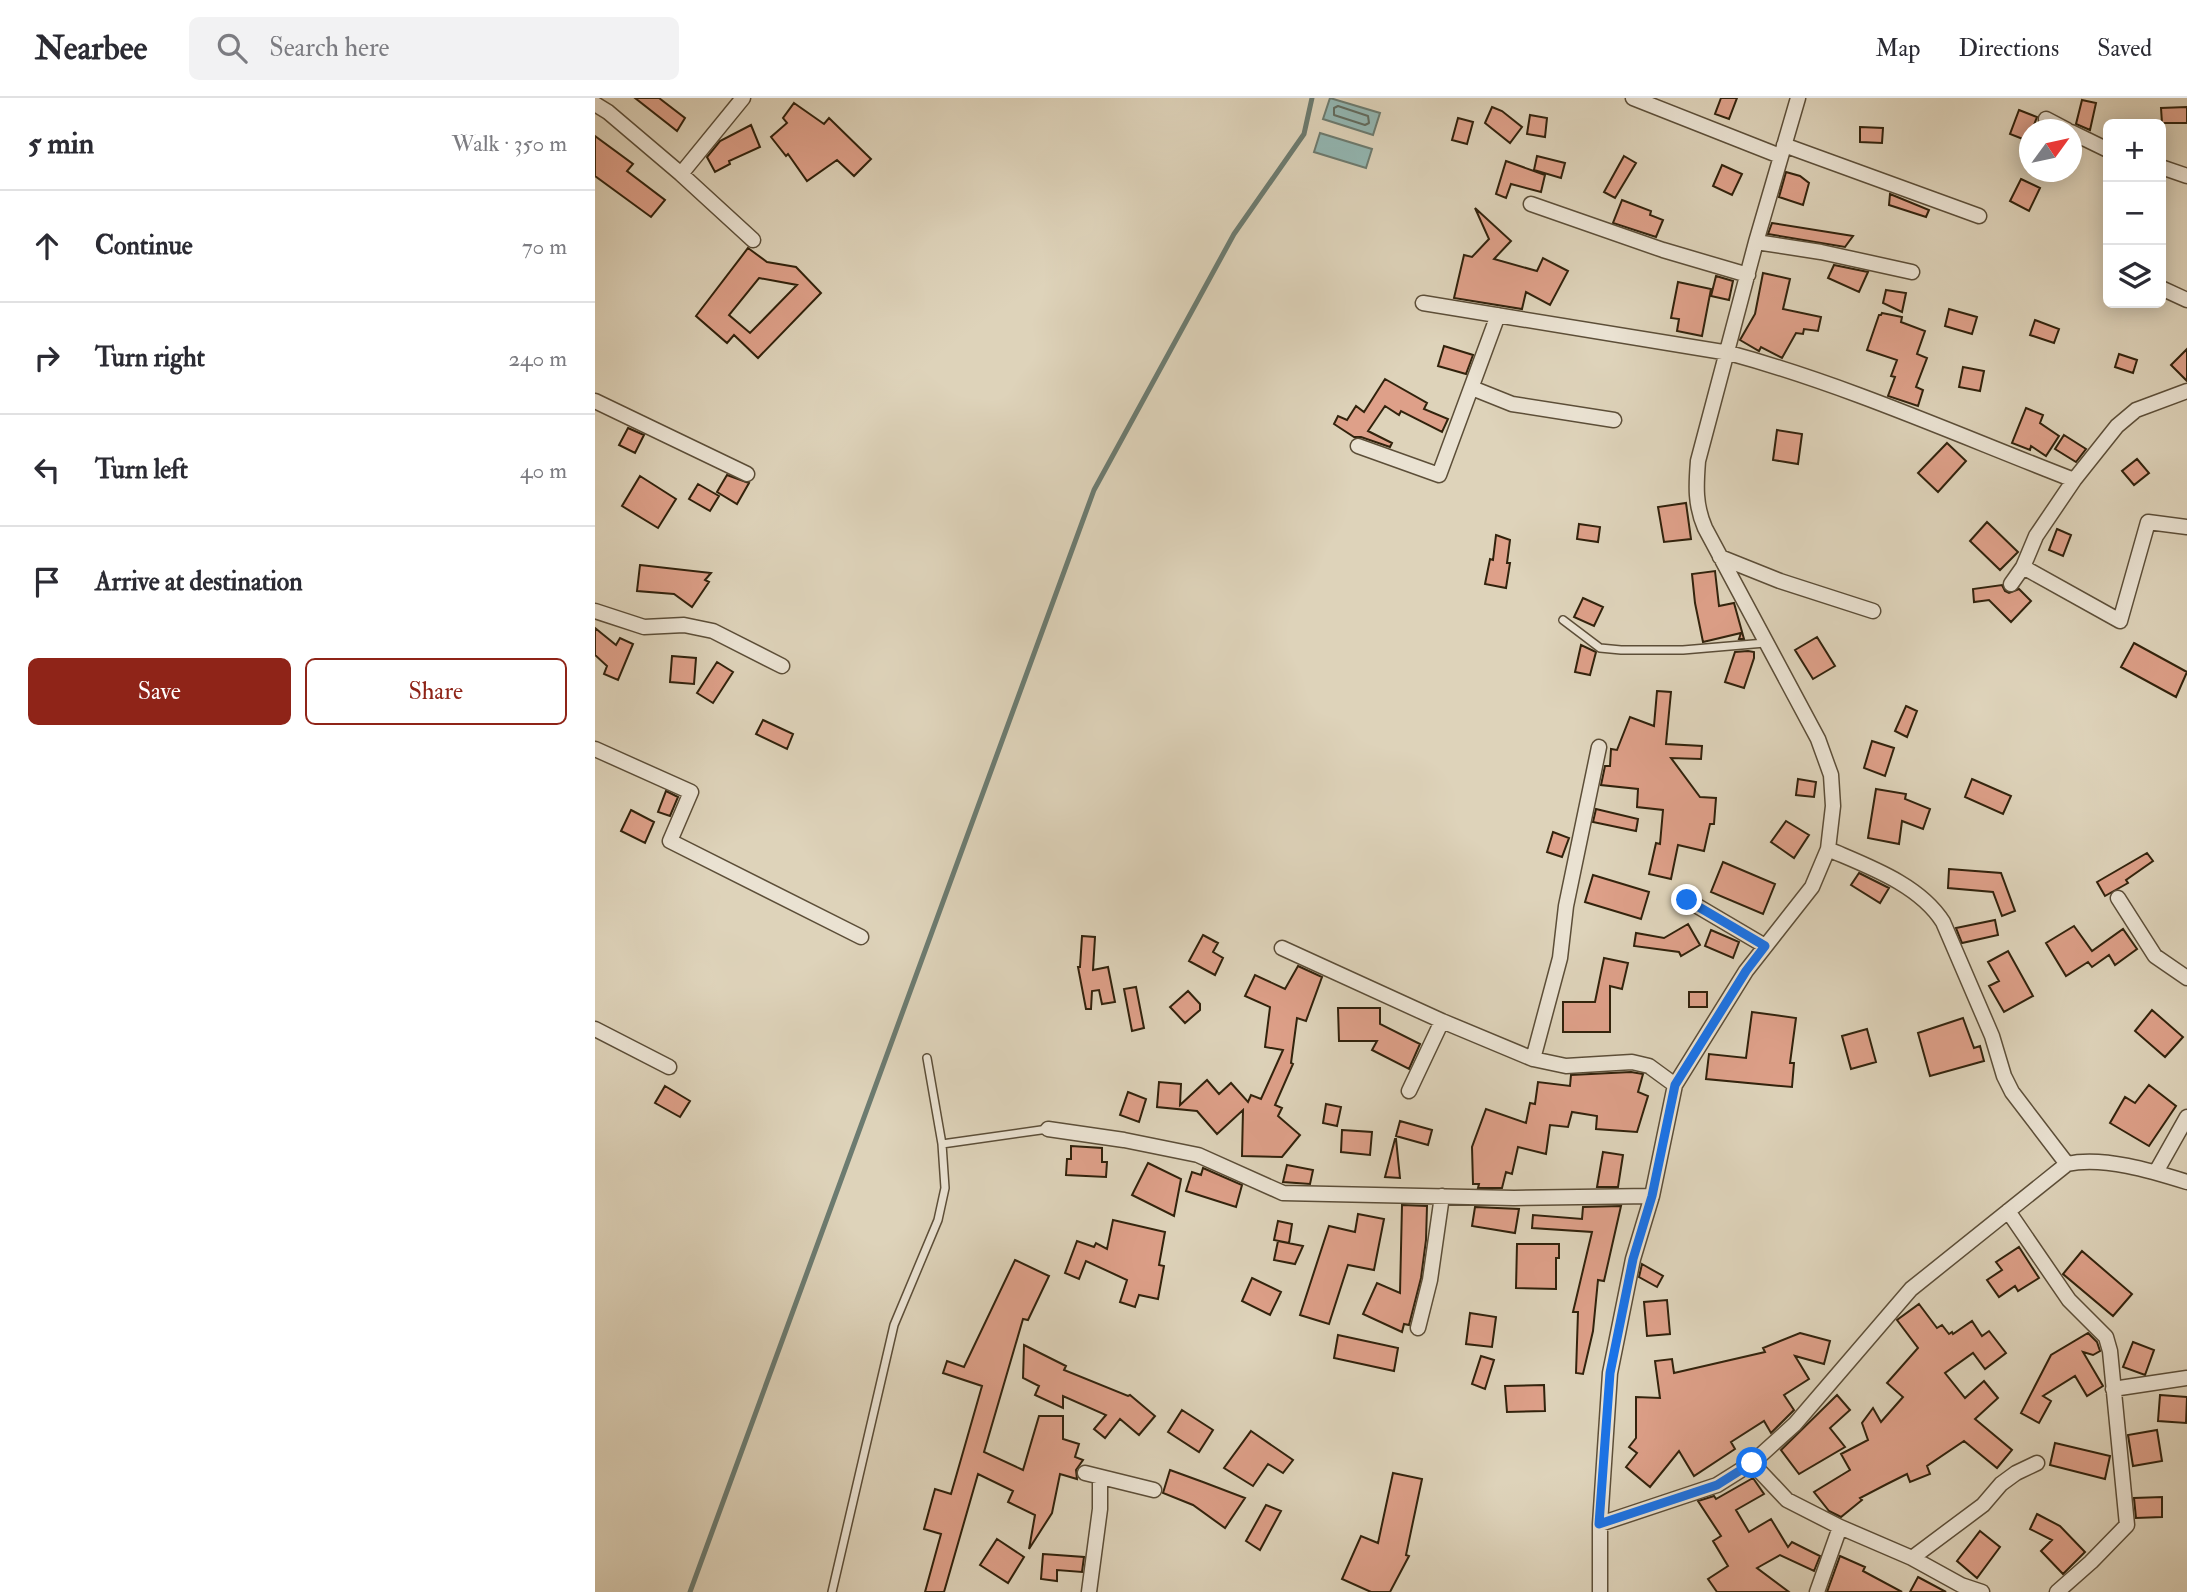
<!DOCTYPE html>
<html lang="en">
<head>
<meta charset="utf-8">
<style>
	:root { --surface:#fff; --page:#f2f2f3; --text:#2b2b33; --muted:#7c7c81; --line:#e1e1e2; --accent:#8f2418 }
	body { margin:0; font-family:"IM FELL Double Pica",serif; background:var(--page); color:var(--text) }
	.controls { position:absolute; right:21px; top:21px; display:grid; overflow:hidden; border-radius:10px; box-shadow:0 4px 18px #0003 }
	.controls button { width:63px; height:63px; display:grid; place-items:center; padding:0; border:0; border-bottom:2px solid var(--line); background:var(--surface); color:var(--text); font:35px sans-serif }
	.compass { position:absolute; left:1424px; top:21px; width:63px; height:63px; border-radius:50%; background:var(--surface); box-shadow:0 4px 18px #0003; rotate:57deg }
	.stop { position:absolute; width:21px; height:21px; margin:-16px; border:5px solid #1a73e8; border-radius:50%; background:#fff }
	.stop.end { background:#1a73e8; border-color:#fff; box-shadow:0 2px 7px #0008 }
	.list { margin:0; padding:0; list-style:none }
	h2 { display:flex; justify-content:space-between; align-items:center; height:91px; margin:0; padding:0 28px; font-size:30px }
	h2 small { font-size:23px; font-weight:400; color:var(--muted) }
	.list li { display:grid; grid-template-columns:46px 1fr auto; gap:21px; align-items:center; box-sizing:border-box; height:112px; padding:0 28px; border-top:2px solid var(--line) }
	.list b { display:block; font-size:26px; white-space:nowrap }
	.list em { font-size:23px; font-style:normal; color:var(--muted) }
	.actions { display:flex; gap:14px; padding:21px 28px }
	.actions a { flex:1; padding:16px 0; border:2px solid var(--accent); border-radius:10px; text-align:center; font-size:24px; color:var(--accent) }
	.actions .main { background:var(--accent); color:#fff }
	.icon { flex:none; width:38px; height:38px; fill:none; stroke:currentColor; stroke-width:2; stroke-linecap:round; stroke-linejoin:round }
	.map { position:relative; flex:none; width:1592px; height:1494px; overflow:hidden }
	header { display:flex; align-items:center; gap:42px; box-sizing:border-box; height:98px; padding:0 35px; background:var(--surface); border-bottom:2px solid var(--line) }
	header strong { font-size:33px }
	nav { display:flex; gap:38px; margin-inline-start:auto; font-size:24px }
	.search { width:490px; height:63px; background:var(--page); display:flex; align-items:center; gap:18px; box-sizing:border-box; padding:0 24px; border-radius:10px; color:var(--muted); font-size:26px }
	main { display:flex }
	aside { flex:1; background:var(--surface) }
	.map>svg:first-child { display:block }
	.water { fill:#93b7b3; stroke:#6c7b70; stroke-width:2 }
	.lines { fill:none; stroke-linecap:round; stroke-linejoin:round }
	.shore { stroke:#626c60; stroke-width:2 }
	.stream { stroke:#6c7b70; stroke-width:5 }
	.building { fill:#dea089; stroke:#31220c; stroke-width:2; fill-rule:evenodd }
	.lane-casing { stroke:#5c4e38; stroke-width:10 }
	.street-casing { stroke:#5c4e38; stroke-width:17 }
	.lane { stroke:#eae2d2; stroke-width:7 }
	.street { stroke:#eae2d2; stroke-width:14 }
	.route { stroke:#1a73e8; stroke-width:9 }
</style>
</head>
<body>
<header>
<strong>Nearbee</strong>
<div class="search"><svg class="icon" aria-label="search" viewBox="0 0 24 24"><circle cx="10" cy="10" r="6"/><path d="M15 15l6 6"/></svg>Search here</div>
<nav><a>Map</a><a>Directions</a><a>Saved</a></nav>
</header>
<main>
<aside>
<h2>5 min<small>Walk · 350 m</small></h2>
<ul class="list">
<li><svg class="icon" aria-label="ahead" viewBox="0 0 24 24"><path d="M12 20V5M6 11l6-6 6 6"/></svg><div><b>Continue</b></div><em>70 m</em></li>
<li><svg class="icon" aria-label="right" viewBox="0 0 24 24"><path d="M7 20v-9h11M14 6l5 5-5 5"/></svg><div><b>Turn right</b></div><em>240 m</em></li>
<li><svg class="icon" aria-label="left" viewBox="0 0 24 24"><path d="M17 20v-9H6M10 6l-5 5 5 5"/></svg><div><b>Turn left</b></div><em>40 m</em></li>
<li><svg class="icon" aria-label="arrive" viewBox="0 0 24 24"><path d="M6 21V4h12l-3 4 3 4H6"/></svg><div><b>Arrive at destination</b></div></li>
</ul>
<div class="actions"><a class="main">Save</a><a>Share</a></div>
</aside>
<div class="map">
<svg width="1592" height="1494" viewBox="0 0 1592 1494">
	<rect width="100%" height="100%" fill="#ded3ba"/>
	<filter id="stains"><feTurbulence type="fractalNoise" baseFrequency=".00286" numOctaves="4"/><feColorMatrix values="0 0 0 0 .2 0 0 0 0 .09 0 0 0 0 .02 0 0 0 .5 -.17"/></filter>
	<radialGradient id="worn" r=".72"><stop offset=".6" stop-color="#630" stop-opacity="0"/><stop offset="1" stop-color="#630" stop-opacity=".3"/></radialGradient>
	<path class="water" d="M735 0 785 15 778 37 728 21Z
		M725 35 777 51 771 70 719 54Z"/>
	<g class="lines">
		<path class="shore" d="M743 8 773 18 774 25 770 27 739 17V10Z"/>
		<path class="stream" d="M95 1494 499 392 639 136 709 36 717 0"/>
	</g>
	<path class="building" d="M40 0H64L90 20 82 33Z
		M1126 0H1142L1134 21 1120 16Z
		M1487 2 1501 5 1495 32 1481 26Z
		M199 5 229 26 234 20 276 61 259 78 242 62 212 83 193 56 191 58 176 39 192 25 188 20Z
		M897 9 907 13 927 29 915 45 890 25Z
		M1592 9V25H1567L1566 10Z
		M1424 12 1442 19 1437 32H1434L1433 43 1415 36Z
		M935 17 952 20 950 39 932 36Z
		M863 20 878 24 872 46 857 42Z
		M156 27 165 49 134 63 135 66 120 74 112 59 125 43Z
		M1265 29 1288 30 1287 45 1265 44Z
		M0 38 38 66 32 73 70 102 56 119 0 78Z
		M942 58 970 65 966 80 939 72Z
		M1029 58 1041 65 1020 100 1009 94Z
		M911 63 950 77 946 94 916 86 911 100 901 96Z
		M1127 67 1147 76 1137 97 1118 88Z
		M1191 74 1205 78 1214 85 1208 107 1184 99Z
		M1426 81 1445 90 1434 113 1415 103Z
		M1295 96 1334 112 1331 119 1294 107Z
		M1027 102 1056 113 1055 117 1068 122 1061 139 1018 125Z
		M880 110 916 143 899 161 942 173 948 160 973 173 955 207 931 194 927 211 859 200 869 157 877 159 894 141Z
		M1177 125 1258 138 1250 149 1173 136Z
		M153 150 172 164 201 169 226 195 163 260 139 237 132 245 101 218ZM164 180 202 187 155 235 134 217Z
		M1239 167 1273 174 1264 194 1233 180Z
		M1168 175 1195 181 1188 211 1226 219 1223 233 1209 231 1208 236 1201 235 1187 260 1166 249 1164 253 1145 242 1160 216Z
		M1121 178 1138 183 1134 202 1116 198Z
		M1083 184 1116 191 1107 238 1082 233 1084 221 1076 220Z
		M1291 192 1311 195 1307 214 1288 205Z
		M1354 211 1382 219 1377 236 1350 228Z
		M1287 215 1307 219 1306 224 1330 233 1322 256 1332 260 1321 289 1328 292 1323 308 1293 298 1300 279 1296 278 1302 262 1272 252 1284 217H1286Z
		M1440 222 1464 231 1459 245 1435 237Z
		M849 248 878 257 871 276 843 268Z
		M1592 251V283L1576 267Z
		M1524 256 1542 262 1538 275 1520 269Z
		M1368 269 1389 273 1385 293 1364 289Z
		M790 281 832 305 829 311 853 321 847 334 806 313 804 317 790 308 773 333 797 345 795 349 766 339H759L739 326 743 318 752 322 761 308 769 314Z
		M1431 310 1448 317 1445 325 1464 338 1451 358 1436 348 1435 352 1417 345Z
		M33 330 49 337 40 355 24 347Z
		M1182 332 1207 336 1203 366 1178 362Z
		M1469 337 1491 351 1481 364 1460 351Z
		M1352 345 1371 363 1343 394 1323 375Z
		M1542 361 1554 375 1539 387 1527 373Z
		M132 377 154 385 142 406 122 394Z
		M45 378 81 401 63 430 27 408Z
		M103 386 124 398 115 413 94 401Z
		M1091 405 1096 441 1069 444 1063 409Z
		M1392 424 1423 454 1405 472 1375 443Z
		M984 426 1005 429 1003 444 982 441Z
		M1462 431 1476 437 1468 458 1454 452Z
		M901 437 915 442 912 465H915L911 490 890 486 895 461 898 462Z
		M45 467 116 475 110 482 114 484 97 509 79 496 42 493Z
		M1120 473 1124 508 1139 505 1149 541H1144L1146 535 1108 544 1100 505 1097 476Z
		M1407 487 1410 493 1414 495 1424 491 1436 503 1416 524 1394 502 1379 504 1378 491Z
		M988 500 1008 509 999 528 979 519Z
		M0 530 21 547 25 540 38 546 23 582 9 576 12 568 0 557Z
		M1222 539 1240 568 1218 581 1200 552Z
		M1539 545 1592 574 1581 599 1526 569Z
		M986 547 1001 554 995 577 980 574Z
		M1153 553 1159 554V560L1149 590 1130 584 1140 554Z
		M77 558 101 560 99 586 75 584Z
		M122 564 138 574 118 605 102 595Z
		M1062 593 1076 594 1071 646 1107 648 1106 661 1076 660 1105 699 1121 700 1119 726H1115L1109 753 1083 747 1076 781 1054 776 1061 745 1065 746 1068 712 1042 709 1043 691 1006 687 1010 668H1015L1016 651 1022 652 1035 619 1059 628Z
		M1311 608 1322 613 1312 639 1300 633Z
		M168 622 198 636 192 651 161 636Z
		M1277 643 1299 650 1290 678 1269 670Z
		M1203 681 1221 684 1219 699 1201 697Z
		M1377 681 1416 698 1408 716 1370 699Z
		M1281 691 1311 696 1310 701 1335 711 1328 731 1307 723 1304 746 1273 740Z
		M71 693 83 699 75 718 63 714Z
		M1001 711 1043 721 1041 733 998 724Z
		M36 712 59 724 50 745 26 733Z
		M1191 723 1214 737 1199 760 1176 744Z
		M958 734 974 740 967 759 952 754Z
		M1552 755 1558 763 1531 782 1533 785 1510 798 1502 784Z
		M1128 764 1180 786 1168 816 1116 794Z
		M1354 771 1406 775 1420 813 1407 818 1398 794 1353 790Z
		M1264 775 1294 790 1285 805 1256 787Z
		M998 777 1054 794 1046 821 990 804Z
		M1400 822 1403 837 1367 845 1361 830Z
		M1093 826 1105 847 1086 858 1084 854 1039 848 1041 835 1069 840Z
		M1479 828 1497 853 1528 831 1542 851 1520 867 1514 857 1497 869 1493 864 1471 878 1451 845Z
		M1116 832 1144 844 1138 860 1110 848Z
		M608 837 623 845 618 854 628 860 620 877 594 863Z
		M487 838 500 839 498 872 513 869 520 904 507 906 504 892 497 893 496 911H491L483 869H485Z
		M1413 853 1438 898 1409 914 1394 888 1404 883 1393 864Z
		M1009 860 1033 865 1027 891 1015 888V934H968V904H1000Z
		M703 868 727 879 711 923 702 920 696 965 698 966 680 1007 687 1010 683 1018 705 1037 687 1059 647 1058 648 1012 622 1036 602 1013 562 1009 564 984 586 986 585 1007 612 982 624 996 636 985 653 1004 656 997 666 1001 688 952 670 949 675 909 650 898 660 877 690 891Z
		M541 889 549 930 537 933 529 891Z
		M593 893 605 906V912L590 925 575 909Z
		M1094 894H1112V909H1094Z
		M743 910H785V926L825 946 814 971 777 952 782 943H744Z
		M1557 912 1588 939 1570 959 1540 933Z
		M1157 914 1201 920 1195 965H1199L1197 989 1111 981 1114 956 1151 960Z
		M1368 920 1379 950 1385 948 1389 963 1335 978 1323 935Z
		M1272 931 1281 964 1256 971 1247 938Z
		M1036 974 1048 976 1043 994 1053 998 1042 1034 1001 1031 1002 1018 977 1014 973 1029 955 1027 951 1056 923 1049 917 1076 911 1074 907 1090H883L884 1086H878L877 1049 891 1011 931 1025 935 1005 940 1006 943 984 975 988 976 977Z
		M1554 987 1581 1008 1554 1048 1515 1025 1530 999 1540 1005Z
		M70 988 95 1003 85 1019 60 1005Z
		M533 994 551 1001 544 1024 525 1017Z
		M731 1006 746 1009 742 1028 728 1025Z
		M805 1023 837 1032 833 1047 801 1038Z
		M747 1032 777 1034 775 1057 746 1054Z
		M800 1041H801L805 1080 790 1079Z
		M476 1048 507 1050V1064H512L511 1079 471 1077 472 1061H476Z
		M1008 1054 1028 1057 1023 1089H1002Z
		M553 1065 586 1081 579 1118 537 1097Z
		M692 1067 718 1072 715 1086 688 1084Z
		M608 1070 647 1087 641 1109 591 1093 597 1074 606 1077Z
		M807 1107 832 1108 831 1142 826 1180 814 1227 809 1226 807 1234 768 1216 782 1185 805 1195Z
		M1026 1108 1009 1183 1003 1182 998 1233 988 1276 981 1275 983 1214H978L997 1134 937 1130 938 1117 987 1121 988 1109Z
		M880 1109 924 1111 920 1135 877 1128Z
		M763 1116 789 1121 779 1172 753 1167 734 1226 705 1217 734 1128 760 1134Z
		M518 1122 570 1134 564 1167 569 1168 563 1201 544 1197 540 1209 525 1204 532 1182 491 1163 484 1181 470 1175 482 1143 499 1149 501 1145 512 1151Z
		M683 1123 697 1126 694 1145 679 1142Z
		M683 1143 708 1148 700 1166 679 1162Z
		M922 1146H964V1160H961V1191L921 1190Z
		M1424 1149 1444 1180 1423 1193 1420 1188 1404 1199 1392 1182 1407 1172 1401 1164Z
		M1487 1153 1537 1196 1518 1218 1468 1176Z
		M420 1162 454 1178 433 1222 428 1221 389 1354 428 1372 444 1318H468V1341L484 1346 480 1359 488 1362 481 1372 482 1381 465 1376 457 1415 434 1451 440 1417 413 1404 418 1393 383 1376 349 1494H330L346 1436 329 1431 340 1391 356 1396 387 1288 348 1275 352 1263 369 1269Z
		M1047 1166 1068 1178 1062 1189 1044 1179Z
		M657 1180 686 1194 675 1217 647 1203Z
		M1072 1202 1075 1236 1052 1238 1049 1204Z
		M1324 1206 1342 1230 1347 1227 1354 1236 1357 1234 1358 1236 1377 1223 1387 1238 1394 1233 1411 1255 1390 1271 1378 1255 1350 1275 1370 1300 1389 1283 1403 1300 1380 1321 1417 1352 1402 1370 1369 1343 1332 1368 1335 1376 1315 1384 1312 1376 1292 1386 1265 1400 1267 1402 1246 1419 1234 1413 1219 1394 1255 1372 1246 1356 1273 1342 1267 1325 1278 1310 1286 1324 1308 1299 1292 1285 1323 1250 1302 1222Z
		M875 1215 901 1219 897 1249 871 1246Z
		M1205 1235 1235 1243 1229 1266 1200 1258 1214 1281 1189 1297 1199 1312 1176 1335 1169 1323 1136 1344 1140 1351 1099 1378 1084 1353 1055 1389 1031 1369 1042 1355 1034 1349 1041 1340V1299L1065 1300 1060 1263 1077 1261 1079 1275 1170 1254 1168 1250Z
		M1493 1235 1502 1244 1505 1253 1498 1257 1488 1254 1508 1288 1492 1298 1480 1278 1448 1298 1456 1303 1444 1325 1426 1315 1456 1257Z
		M743 1237 803 1250 799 1273 739 1260Z
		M1538 1244 1559 1252 1550 1277 1528 1269Z
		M429 1247 471 1268 469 1272 533 1298 535 1297 560 1318 544 1337 525 1321 510 1340 499 1331 511 1317 468 1298V1310L440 1297 444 1288 428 1280Z
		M886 1258 899 1262 890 1291 877 1286Z
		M949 1287 950 1313 912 1314 910 1288Z
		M1242 1297 1255 1312 1235 1330 1250 1349 1204 1376 1186 1352Z
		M1565 1297 1592 1299 1591 1325 1563 1323Z
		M587 1312 618 1332 604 1354 573 1334Z
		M1562 1332 1567 1363 1538 1368 1533 1337Z
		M656 1333 698 1362 688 1375 673 1366 658 1388 629 1370Z
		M1460 1345 1515 1358 1510 1381 1455 1367Z
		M575 1372 608 1384 650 1400 630 1430 598 1407 568 1395Z
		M798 1375 827 1381 811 1457 814 1458 795 1494H776L747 1481 766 1438 783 1445Z
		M1158 1380 1169 1396 1141 1412 1154 1434 1176 1421 1193 1449 1197 1444 1225 1458 1219 1473 1185 1457 1162 1470 1194 1494H1122L1113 1481 1133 1468 1118 1443 1126 1438 1103 1403 1119 1398 1121 1401Z
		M1567 1399V1419L1541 1420 1539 1400Z
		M671 1407 686 1413 665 1452 651 1443Z
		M1442 1416 1465 1428 1490 1454 1468 1476 1446 1453 1457 1442 1435 1431Z
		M1385 1433 1405 1449 1382 1480 1362 1463Z
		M402 1441 429 1459 413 1485 385 1467Z
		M448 1456 489 1459 487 1474 462 1472V1483L446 1481Z
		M1245 1458 1270 1469 1268 1473 1307 1494H1232Z
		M1323 1479 1351 1494H1315Z"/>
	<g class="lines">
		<g class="lane-casing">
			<path id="lane" d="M968 522 1005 550 1026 552H1088L1170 545
				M347 1046 453 1031
				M237 1494 299 1227 343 1122 350 1090 347 1046 332 960"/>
		</g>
		<g class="street-casing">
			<path id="street" d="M1038 0 1185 58
				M0 6 13 14 86 76 158 142
				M1451 21 1472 32
				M1476 34 1513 52
				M1189 47 1384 118
				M1566 69 1592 78
				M86 76 148 0
				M936 106 1068 152 1153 177
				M1161 144 1226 154 1317 174
				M1566 190 1592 202
				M828 205 1134 255C1252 287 1365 338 1479 382
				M877 290 917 306 1019 322
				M0 303 152 376
				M763 348 844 377 903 217
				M1125 459 1185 483 1278 513
				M1428 469 1525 523 1553 424 1592 429
				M1416 486 1428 469 1441 438 1479 382 1522 328 1541 312 1592 293
				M0 513 49 529 89 527 118 533 187 568
				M0 651 96 694 75 743 266 839
				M1233 751C1272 768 1324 786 1348 824L1397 938 1409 978 1417 994 1472 1066
				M1523 800 1560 858 1592 880
				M1092 802 1170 848
				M687 850 847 923 938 961 971 968 1037 964 1054 968 1080 987
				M0 931 74 969
				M938 961 965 860 971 808 1004 649
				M814 993 847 923
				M453 1031 529 1042 603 1057 688 1095 919 1100 1057 1098
				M1561 1074 1592 1019
				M1413 1113 1474 1202 1511 1239 1515 1253 1532 1427 1496 1464 1462 1494
				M823 1230 835 1182 847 1098
				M1518 1291 1592 1280
				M1157 1365 1192 1402 1245 1429 1317 1460 1366 1487 1387 1494
				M490 1375 559 1392
				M1005 1426 1122 1387 1157 1365 1200 1326 1316 1191 1472 1066C1508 1058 1557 1073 1592 1084
				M1317 1460 1388 1407 1406 1386 1421 1375 1442 1365
				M494 1494 505 1411V1379
				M1005 1494V1426L1015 1275 1038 1161 1057 1098 1080 987 1151 873 1217 789 1233 751 1238 708 1236 677 1223 641 1110 430C1100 407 1101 388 1103 363L1161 144 1203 0
				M1222 1494 1245 1429"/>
		</g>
		<use href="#lane" class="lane"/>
		<use href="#street" class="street"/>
	</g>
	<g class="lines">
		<path class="route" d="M1092 802 1170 848 1151 873 1080 987 1057 1098 1038 1161 1015 1275 1004 1426 1122 1387 1157 1365"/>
	</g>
	<rect width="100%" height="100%" filter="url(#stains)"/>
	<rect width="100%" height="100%" fill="url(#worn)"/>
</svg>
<div class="controls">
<button>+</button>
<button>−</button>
<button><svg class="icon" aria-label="layers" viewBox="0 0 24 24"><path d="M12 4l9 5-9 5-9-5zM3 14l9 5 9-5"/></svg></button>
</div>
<svg class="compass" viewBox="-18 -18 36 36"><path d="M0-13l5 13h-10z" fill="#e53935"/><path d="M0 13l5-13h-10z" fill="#7c7c81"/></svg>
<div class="stop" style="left:1157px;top:1365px"></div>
<div class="stop end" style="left:1092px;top:802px"></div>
</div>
</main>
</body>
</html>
